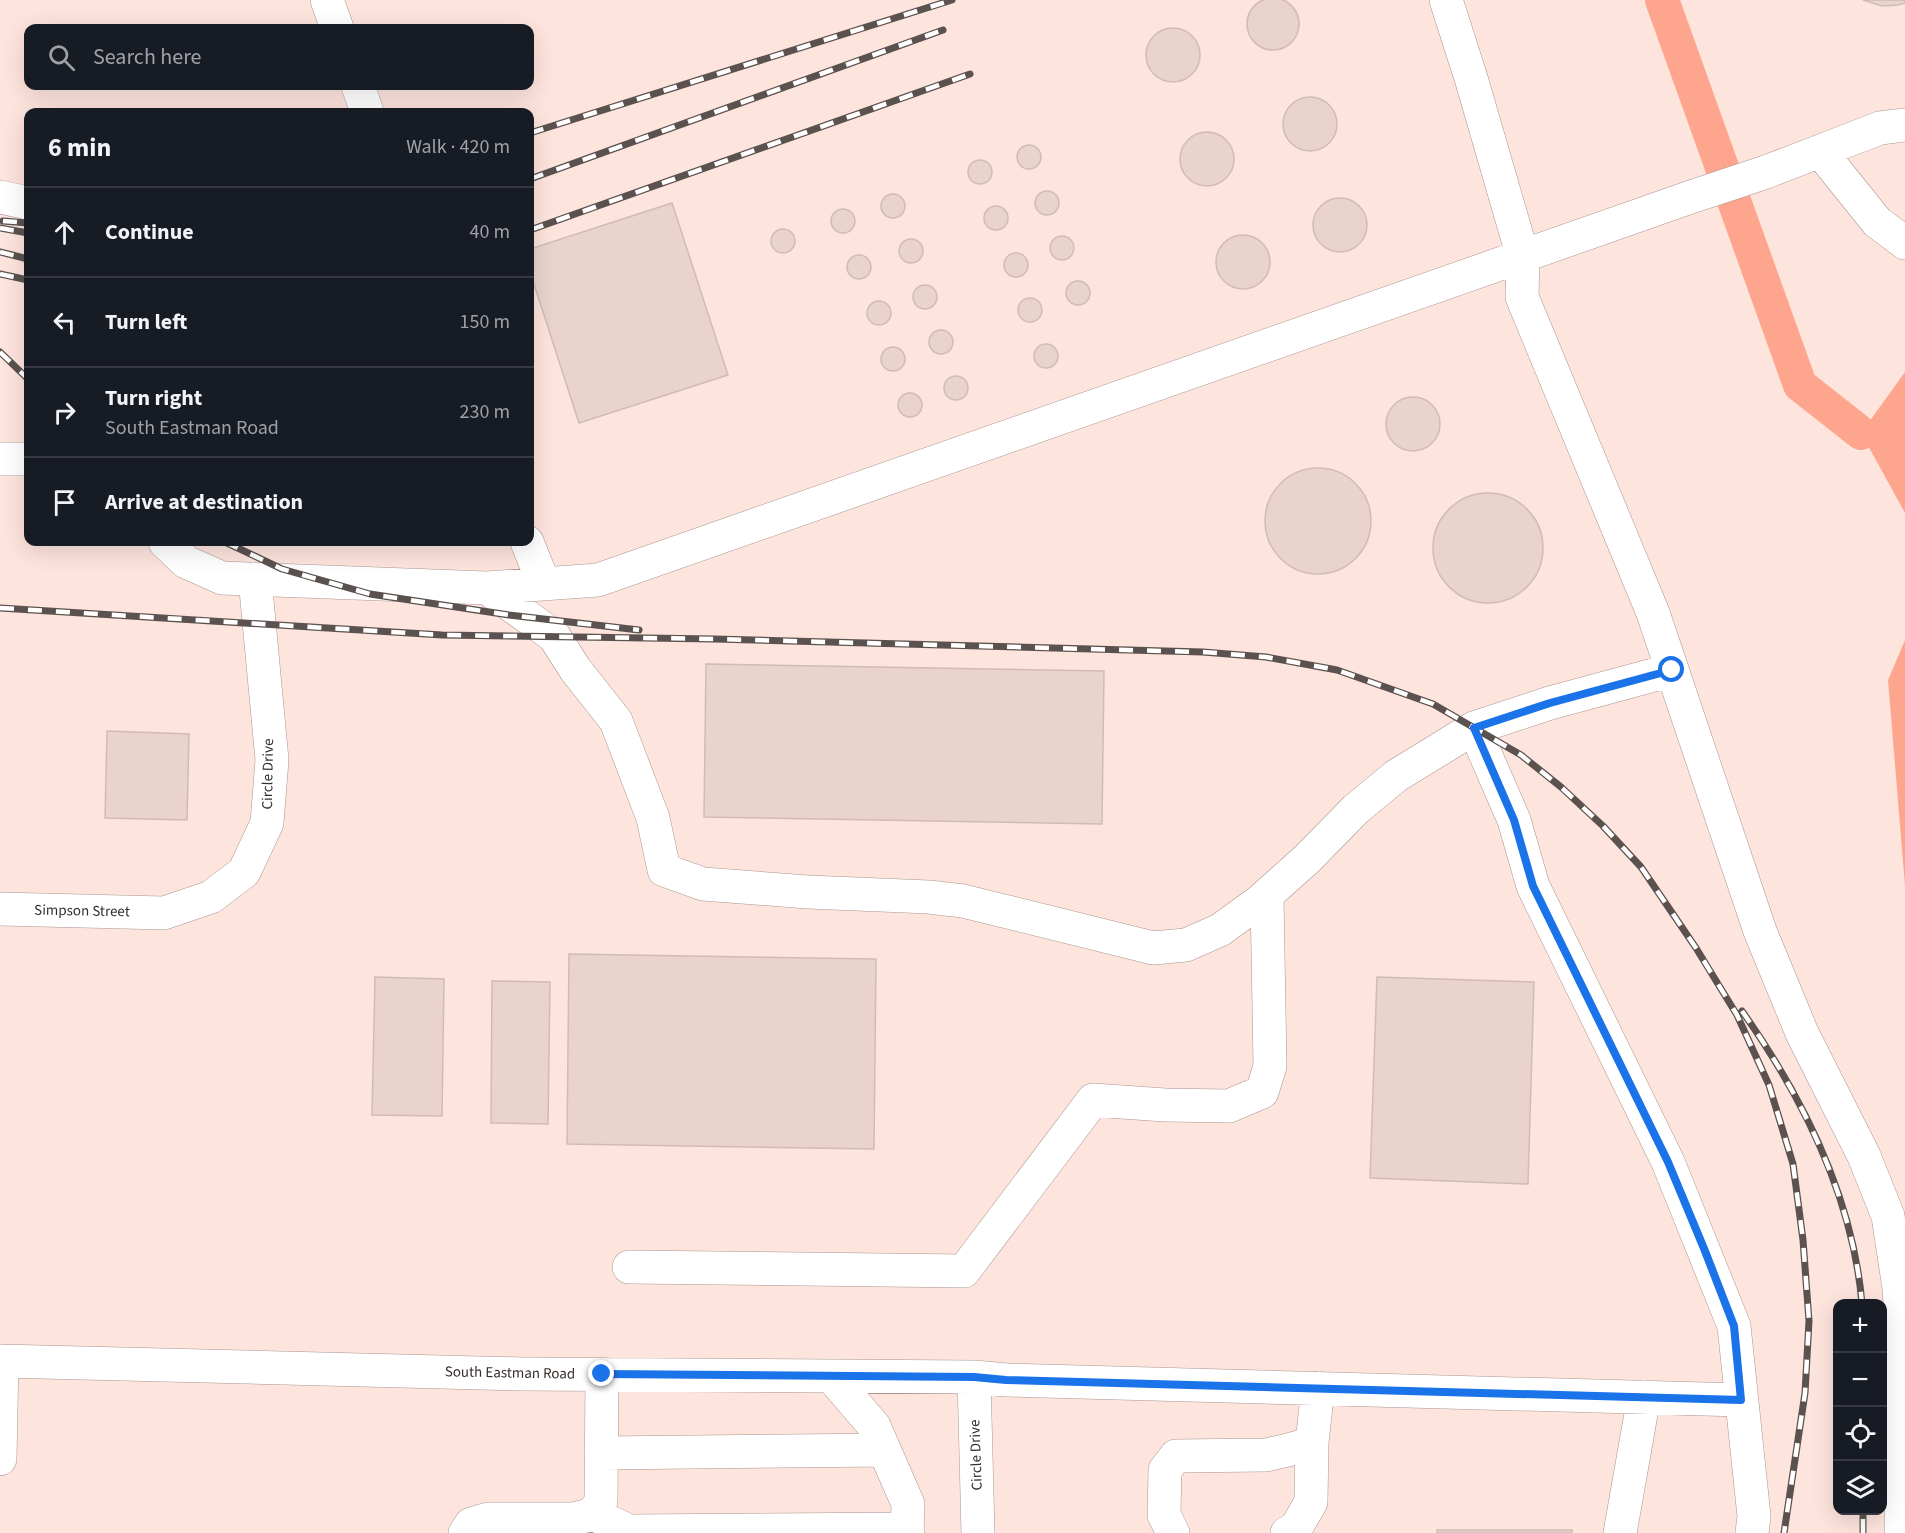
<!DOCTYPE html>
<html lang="en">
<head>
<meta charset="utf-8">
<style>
	:root { --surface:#171b24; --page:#242831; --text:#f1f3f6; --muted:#9ea1a6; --line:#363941 }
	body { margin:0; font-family:"Source Sans 3",sans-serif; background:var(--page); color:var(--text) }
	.controls { position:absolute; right:18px; bottom:18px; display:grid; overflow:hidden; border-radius:12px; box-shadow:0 6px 24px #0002 }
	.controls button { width:54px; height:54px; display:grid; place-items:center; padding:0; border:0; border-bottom:2px solid var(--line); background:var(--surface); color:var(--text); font:30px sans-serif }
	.stop { position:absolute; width:18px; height:18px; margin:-14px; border:4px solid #1a73e8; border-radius:50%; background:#fff }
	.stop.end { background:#1a73e8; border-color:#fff; box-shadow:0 2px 6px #0008 }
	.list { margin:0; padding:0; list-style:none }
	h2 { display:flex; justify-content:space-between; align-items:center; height:78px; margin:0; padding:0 24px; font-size:26px }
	h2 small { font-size:20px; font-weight:400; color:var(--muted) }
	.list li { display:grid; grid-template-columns:39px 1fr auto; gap:18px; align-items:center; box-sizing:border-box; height:90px; padding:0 24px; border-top:2px solid var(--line) }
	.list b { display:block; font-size:22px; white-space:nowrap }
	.list p { margin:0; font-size:20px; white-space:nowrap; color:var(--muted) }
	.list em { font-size:20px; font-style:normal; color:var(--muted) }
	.icon { flex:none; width:33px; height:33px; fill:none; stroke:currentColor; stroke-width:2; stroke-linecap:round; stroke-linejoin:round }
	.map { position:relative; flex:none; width:1905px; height:1533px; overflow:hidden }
	.search { position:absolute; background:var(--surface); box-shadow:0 6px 24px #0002; left:24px; top:24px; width:510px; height:66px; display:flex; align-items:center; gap:15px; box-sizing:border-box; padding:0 21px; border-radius:12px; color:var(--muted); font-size:22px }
	.panel { position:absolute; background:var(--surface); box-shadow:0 6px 24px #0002; left:24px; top:108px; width:510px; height:438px; border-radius:12px }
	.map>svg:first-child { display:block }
	.built { fill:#fde4dd; fill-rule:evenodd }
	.water { fill:#fea58d }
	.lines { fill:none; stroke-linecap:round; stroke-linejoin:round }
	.canal { stroke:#fea58d; stroke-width:34 }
	.building { fill:#ead3cd; stroke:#d1bbb5; stroke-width:1.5 }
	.minor-casing { stroke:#ab9690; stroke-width:34 }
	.minor { stroke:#fff; stroke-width:33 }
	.rail-casing { stroke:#5b524f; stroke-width:7 }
	.rail { stroke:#fff; stroke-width:4.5; stroke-dasharray:14; stroke-linecap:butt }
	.route { stroke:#1a73e8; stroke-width:8 }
	.labels { text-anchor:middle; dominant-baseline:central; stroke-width:4.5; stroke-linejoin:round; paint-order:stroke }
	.street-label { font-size:15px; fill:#362e2b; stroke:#fff }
</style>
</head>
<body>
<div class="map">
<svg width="1905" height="1533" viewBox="0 0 1905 1533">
	<rect width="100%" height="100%" fill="#fff1ed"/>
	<path class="built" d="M0 0H1905V372L1861 433 1905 513V640L1888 680 1905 886V1533H0ZM28 28H530V86H28ZM28 112H530V542H28ZM1838 1304H1882V1510H1838Z"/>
	<path class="water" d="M1905 372V513L1861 433Z
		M1905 640V886L1888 680Z"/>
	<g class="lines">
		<path class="canal" d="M1662 0 1800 385 1861 433"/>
	</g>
	<path class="building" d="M1247 24a26 26 0 1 1 52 0a26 26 0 1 1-52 0Z
		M1863 0H1905V3L1898 5 1882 6Z
		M1146 55a27 27 0 1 1 54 0a27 27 0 1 1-54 0Z
		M1283 124a27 27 0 1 1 54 0a27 27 0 1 1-54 0Z
		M1180 159a27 27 0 1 1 54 0a27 27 0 1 1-54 0Z
		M1017 157a12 12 0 1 1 24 0a12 12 0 1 1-24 0Z
		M968 172a12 12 0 1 1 24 0a12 12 0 1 1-24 0Z
		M1035 203a12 12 0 1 1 24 0a12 12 0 1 1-24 0Z
		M881 206a12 12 0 1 1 24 0a12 12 0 1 1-24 0Z
		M1313 225a27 27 0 1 1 54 0a27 27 0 1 1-54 0Z
		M672 203 728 375 579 423 530 272V249Z
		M984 218a12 12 0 1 1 24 0a12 12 0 1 1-24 0Z
		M831 221a12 12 0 1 1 24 0a12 12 0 1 1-24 0Z
		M771 241a12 12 0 1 1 24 0a12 12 0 1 1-24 0Z
		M1216 262a27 27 0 1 1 54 0a27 27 0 1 1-54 0Z
		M1050 248a12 12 0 1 1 24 0a12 12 0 1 1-24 0Z
		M899 251a12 12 0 1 1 24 0a12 12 0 1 1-24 0Z
		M1004 265a12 12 0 1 1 24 0a12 12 0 1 1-24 0Z
		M847 267a12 12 0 1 1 24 0a12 12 0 1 1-24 0Z
		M1066 293a12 12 0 1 1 24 0a12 12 0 1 1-24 0Z
		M913 297a12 12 0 1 1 24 0a12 12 0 1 1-24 0Z
		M1018 310a12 12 0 1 1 24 0a12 12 0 1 1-24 0Z
		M867 313a12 12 0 1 1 24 0a12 12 0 1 1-24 0Z
		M929 342a12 12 0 1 1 24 0a12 12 0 1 1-24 0Z
		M1034 356a12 12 0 1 1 24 0a12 12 0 1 1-24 0Z
		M881 359a12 12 0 1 1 24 0a12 12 0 1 1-24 0Z
		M944 388a12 12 0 1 1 24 0a12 12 0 1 1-24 0Z
		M898 405a12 12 0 1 1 24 0a12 12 0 1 1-24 0Z
		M1386 424a27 27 0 1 1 54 0a27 27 0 1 1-54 0Z
		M1265 521a53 53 0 1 1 106 0a53 53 0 1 1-106 0Z
		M1433 548a55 55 0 1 1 110 0a55 55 0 1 1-110 0Z
		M706 664 1104 671 1102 824 704 817Z
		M107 731 189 734 187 820 105 818Z
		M569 954 876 959 874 1149 567 1144Z
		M375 977 444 979 442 1116 372 1115Z
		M1377 977 1534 982 1528 1184 1370 1178Z
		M492 981 550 982 548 1124 491 1123Z
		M1437 1530H1572V1533H1437Z"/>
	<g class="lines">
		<g class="minor-casing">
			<path id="minor" d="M327 0 337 28
				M1446 0 1471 78 1523 257 1522 297 1653 613 1760 931 1802 1033 1864 1156 1888 1216 1899 1288 1903 1348 1901 1533
				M358 86 367 112
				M1820 151 1877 222 1905 243
				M0 197 28 203
				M0 459H28
				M165 542 186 562 222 578 487 588 598 580 1688 198 1766 172 1880 128 1905 125
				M527 542 544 584
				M487 588 554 636 575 669 616 721 653 818 664 870 703 884 808 892 929 897 963 901 1153 948 1186 945 1220 930 1260 901 1307 859 1356 809 1396 776 1474 728 1550 703 1672 670
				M1474 728 1514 820 1533 886 1668 1162 1734 1326 1754 1516 1752 1533
				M0 909 164 913 211 897 244 872 267 823 272 760 255 579
				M629 1267 964 1271 1093 1100 1165 1105 1229 1106 1262 1092 1270 1066 1267 895
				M0 1361 523 1374 974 1377 1007 1380 1741 1400
				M831 1376 874 1426 908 1504 907 1533
				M974 1377 978 1533
				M601 1453 884 1450
				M0 1459 2 1361
				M593 1514 629 1531 908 1529
				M465 1533 471 1524 488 1519H574L593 1514 601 1501 602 1374
				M1173 1533 1164 1515 1165 1470 1176 1456 1266 1455 1288 1450 1312 1443
				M1287 1533 1296 1528 1311 1502 1312 1443 1318 1388
				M1620 1533 1644 1397"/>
		</g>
		<use href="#minor" class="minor"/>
		<g class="rail-casing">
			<path id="rail" d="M530 133 952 0
				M530 179 943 30
				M3 221 28 223
				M0 228 28 233
				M530 230 970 74
				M0 252 28 259
				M0 274 28 280
				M0 352 28 379
				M225 542 282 569 370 594 509 615 639 630
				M0 608 442 635 714 639 1203 652 1266 657 1337 670 1433 704 1521 755 1561 787 1603 826 1641 867 1696 948 1737 1015 1769 1085 1793 1164 1803 1240 1809 1321 1805 1393 1784 1533
				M1742 1011C1802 1096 1853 1198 1862 1304
				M1863 1533V1510"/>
		</g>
		<use href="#rail" class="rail"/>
	</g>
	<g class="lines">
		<path class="route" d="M602 1374 974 1377 1006 1380 1741 1400 1734 1326 1705 1251 1668 1162 1533 886 1514 820 1474 728 1550 703 1672 670"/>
	</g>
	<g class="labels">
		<g class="street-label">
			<text transform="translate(268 774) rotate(-89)">Circle Drive</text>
			<text transform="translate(82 911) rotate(1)">Simpson Street</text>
			<text transform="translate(510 1373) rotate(1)">South Eastman Road</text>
			<text transform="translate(976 1455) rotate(-92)">Circle Drive</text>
		</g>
	</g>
</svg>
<div class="controls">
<button>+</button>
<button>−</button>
<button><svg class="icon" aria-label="locate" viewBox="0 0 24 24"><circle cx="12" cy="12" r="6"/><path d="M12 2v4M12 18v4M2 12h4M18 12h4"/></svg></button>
<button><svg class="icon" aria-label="layers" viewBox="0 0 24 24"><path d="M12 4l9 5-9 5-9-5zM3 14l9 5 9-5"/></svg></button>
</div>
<div class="stop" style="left:1672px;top:670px"></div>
<div class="stop end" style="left:602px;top:1374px"></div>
<div class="search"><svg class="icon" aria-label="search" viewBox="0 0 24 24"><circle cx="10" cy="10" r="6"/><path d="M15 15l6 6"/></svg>Search here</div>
<section class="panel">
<h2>6 min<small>Walk · 420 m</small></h2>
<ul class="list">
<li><svg class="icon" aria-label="ahead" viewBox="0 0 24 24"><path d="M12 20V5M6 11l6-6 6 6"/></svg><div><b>Continue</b></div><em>40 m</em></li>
<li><svg class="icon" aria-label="left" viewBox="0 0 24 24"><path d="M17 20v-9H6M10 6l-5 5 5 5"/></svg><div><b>Turn left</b></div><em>150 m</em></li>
<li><svg class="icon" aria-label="right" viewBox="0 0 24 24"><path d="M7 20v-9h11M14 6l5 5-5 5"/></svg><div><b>Turn right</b><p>South Eastman Road</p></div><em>230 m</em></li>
<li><svg class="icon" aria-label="arrive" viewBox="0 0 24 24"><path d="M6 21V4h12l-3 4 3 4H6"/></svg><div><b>Arrive at destination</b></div></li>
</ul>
</section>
</div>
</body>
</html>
